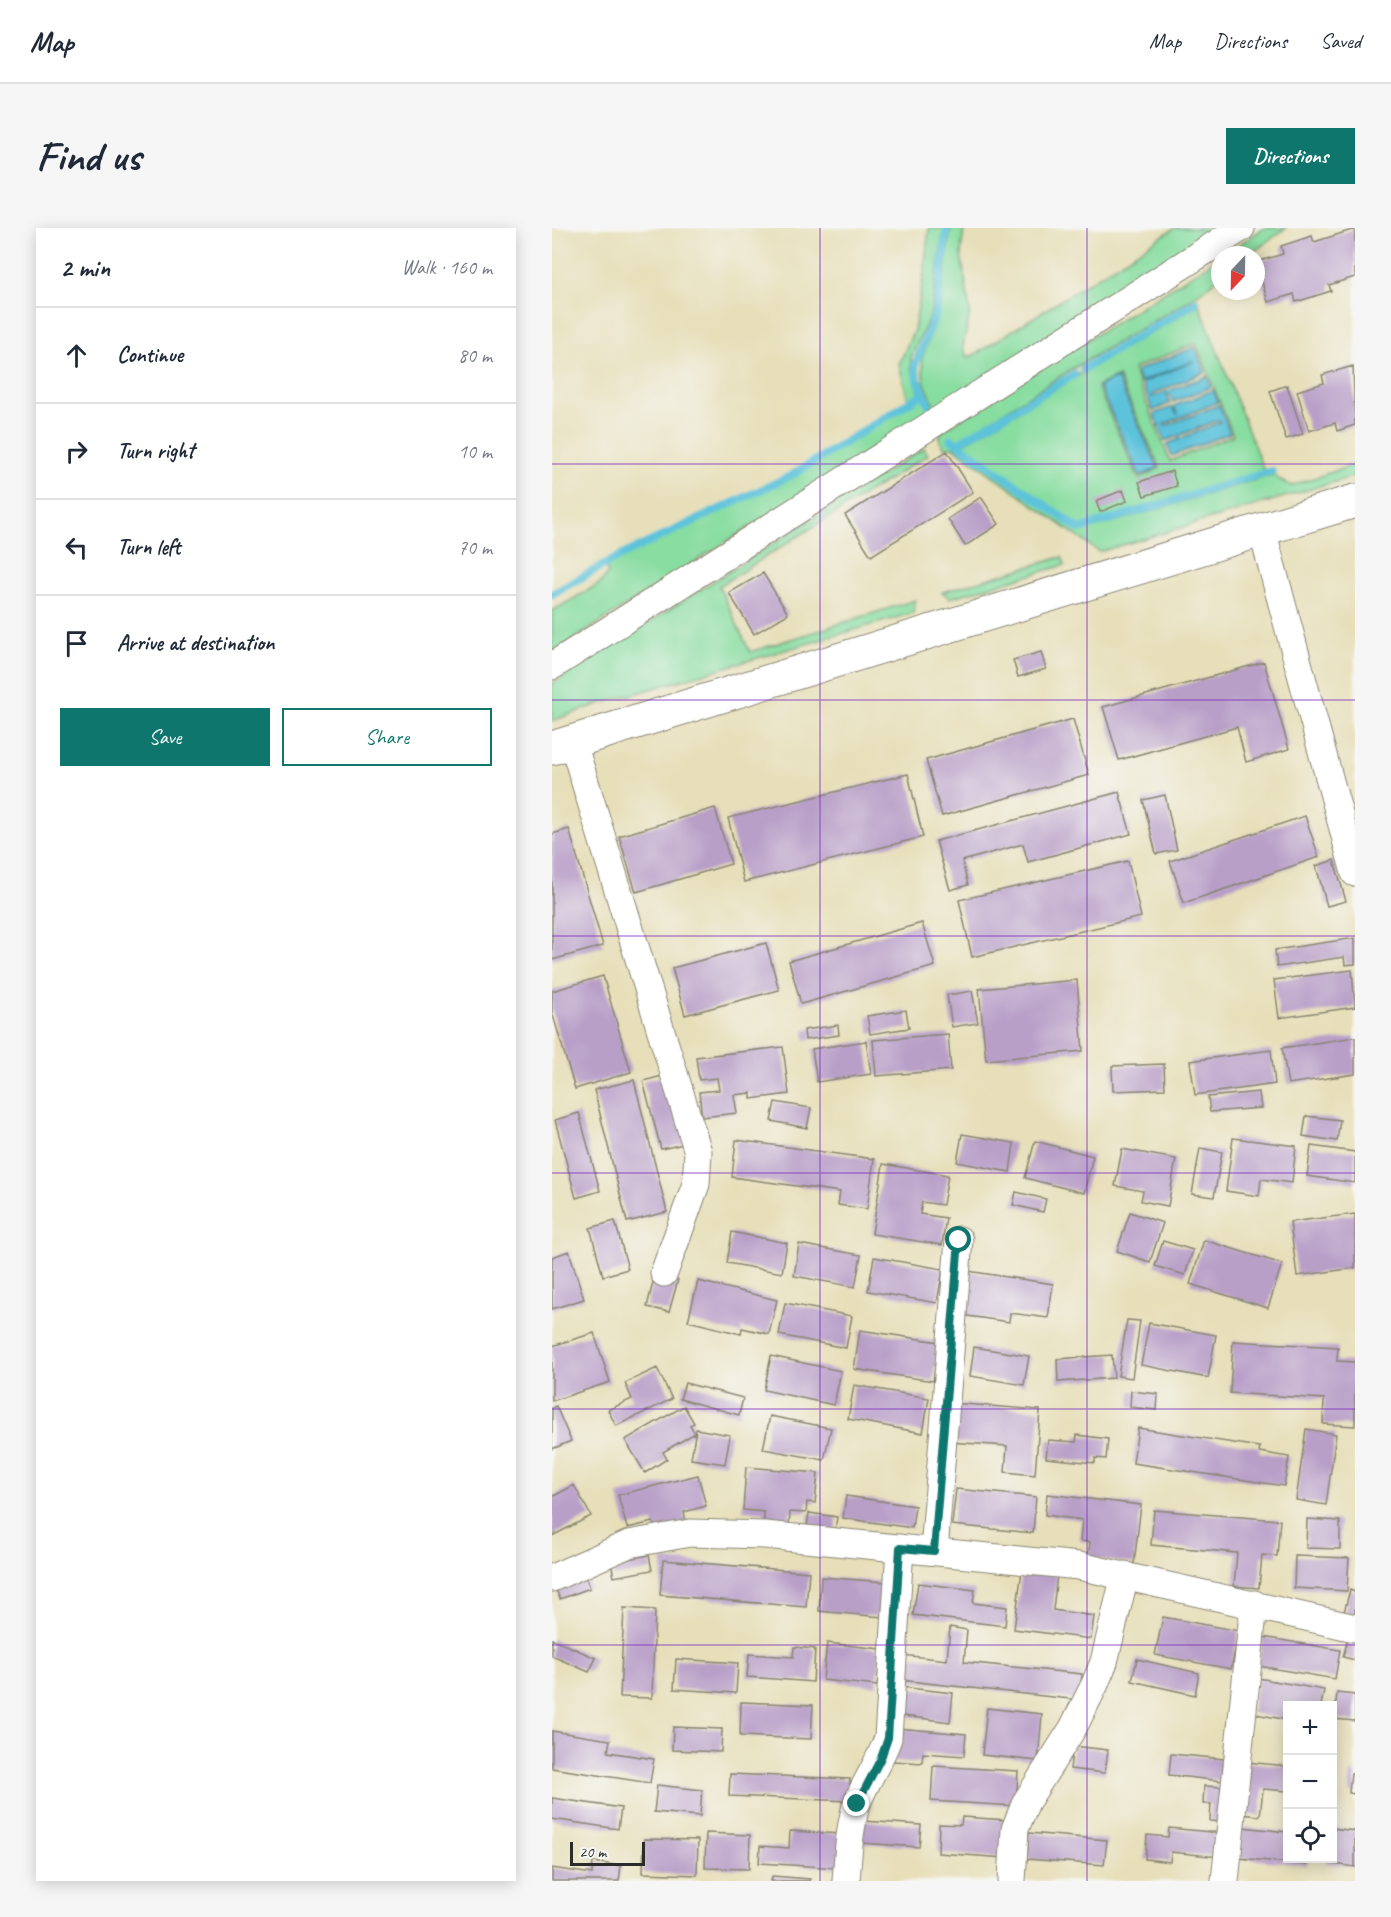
<!DOCTYPE html>
<html lang="en">
<head>
<meta charset="utf-8">
<style>
	:root { --surface:#fff; --page:#f6f6f7; --text:#1f2937; --muted:#747a83; --line:#e0e1e3; --accent:#0f766e }
	body { margin:0; font-family:Caveat,sans-serif; background:var(--page); color:var(--text) }
	.controls { position:absolute; right:18px; bottom:18px; display:grid; overflow:hidden; border-radius:0px; box-shadow:0 3px 15px #0003 }
	.controls button { width:54px; height:54px; display:grid; place-items:center; padding:0; border:0; border-bottom:2px solid var(--line); background:var(--surface); color:var(--text); font:30px sans-serif }
	.compass { position:absolute; left:659px; top:18px; width:54px; height:54px; border-radius:50%; background:var(--surface); box-shadow:0 3px 15px #0003; rotate:202deg }
	.scale { position:absolute; left:18px; bottom:15px; width:75px; box-sizing:border-box; padding-left:6px; border:3px solid #2b2b2b; border-top:0; font-size:16px; line-height:21px; white-space:nowrap; color:#2b2b2b; -webkit-text-stroke:4px #f6f6f2; paint-order:stroke }
	.stop { position:absolute; width:18px; height:18px; margin:-14px; border:4px solid #0f766e; border-radius:50%; background:#fff }
	.stop.end { background:#0f766e; border-color:#fff; box-shadow:0 2px 6px #0008 }
	.list { margin:0; padding:0; list-style:none }
	h2 { display:flex; justify-content:space-between; align-items:center; height:78px; margin:0; padding:0 24px; font-size:26px }
	h2 small { font-size:20px; font-weight:400; color:var(--muted) }
	.list li { display:grid; grid-template-columns:39px 1fr auto; gap:18px; align-items:center; box-sizing:border-box; height:96px; padding:0 24px; border-top:2px solid var(--line) }
	.list b { display:block; font-size:22px; white-space:nowrap }
	.list em { font-size:20px; font-style:normal; color:var(--muted) }
	.actions { display:flex; gap:12px; padding:18px 24px }
	.actions a { flex:1; padding:14px 0; border:2px solid var(--accent); border-radius:0px; text-align:center; font-size:21px; color:var(--accent) }
	.actions .main { background:var(--accent); color:#fff }
	.icon { flex:none; width:33px; height:33px; fill:none; stroke:currentColor; stroke-width:2; stroke-linecap:round; stroke-linejoin:round }
	.map { position:relative; flex:none; width:803px; height:1653px; overflow:hidden; border-radius:0px }
	header { display:flex; align-items:center; gap:36px; box-sizing:border-box; height:84px; padding:0 30px; background:var(--surface); border-bottom:2px solid var(--line) }
	header strong { font-size:28px }
	nav { display:flex; gap:33px; margin-inline-start:auto; font-size:21px }
	.intro { display:flex; align-items:center; justify-content:space-between; box-sizing:border-box; height:144px; padding:0 36px }
	h1 { margin:0; font-size:42px }
	.button { padding:15px 27px; border-radius:0px; background:var(--accent); color:#fff; font-size:21px; font-weight:700 }
	main { display:flex; gap:36px; padding:0 36px }
	aside { flex:1; background:var(--surface); border-radius:0px; box-shadow:0 3px 15px #0003 }
	.map>svg:first-child { display:block }
	.green { fill:#88dda0; stroke:#5a8466; stroke-width:1.5; fill-rule:evenodd }
	.water { fill:#5dc3db; stroke:#447783; stroke-width:1.5 }
	.lines { fill:none; stroke-linecap:round; stroke-linejoin:round }
	.stream { stroke:#5dc3db; stroke-width:8 }
	.building { fill:#b89fc8 }
	.minor-casing { stroke:#898572; stroke-width:29 }
	.primary-casing { stroke:#898572; stroke-width:35 }
	.minor { stroke:#fff; stroke-width:27 }
	.primary { stroke:#fff; stroke-width:33 }
	.route { stroke:#0f766e; stroke-width:8 }
	.grid { fill:none; stroke:#7b2cbf; stroke-width:1.5; stroke-opacity:0.55 }
</style>
</head>
<body>
<header>
<strong>Map</strong>
<nav><a>Map</a><a>Directions</a><a>Saved</a></nav>
</header>
<div class="intro"><h1>Find us</h1><a class="button">Directions</a></div>
<main>
<aside>
<h2>2 min<small>Walk · 160 m</small></h2>
<ul class="list">
<li><svg class="icon" aria-label="ahead" viewBox="0 0 24 24"><path d="M12 20V5M6 11l6-6 6 6"/></svg><div><b>Continue</b></div><em>80 m</em></li>
<li><svg class="icon" aria-label="right" viewBox="0 0 24 24"><path d="M7 20v-9h11M14 6l5 5-5 5"/></svg><div><b>Turn right</b></div><em>10 m</em></li>
<li><svg class="icon" aria-label="left" viewBox="0 0 24 24"><path d="M17 20v-9H6M10 6l-5 5 5 5"/></svg><div><b>Turn left</b></div><em>70 m</em></li>
<li><svg class="icon" aria-label="arrive" viewBox="0 0 24 24"><path d="M6 21V4h12l-3 4 3 4H6"/></svg><div><b>Arrive at destination</b></div></li>
</ul>
<div class="actions"><a class="main">Save</a><a>Share</a></div>
</aside>
<div class="map">
<svg width="803" height="1653" viewBox="0 0 803 1653">
	<rect width="100%" height="100%" fill="#f6f6f2"/>
	<filter id="ink" filterUnits="userSpaceOnUse"><feTurbulence type="fractalNoise" baseFrequency=".0167" numOctaves="2"/><feDisplacementMap in="SourceGraphic" scale="12" xChannelSelector="R" yChannelSelector="G"/><feConvolveMatrix kernelMatrix="1 2 1 2 8 2 1 2 1" color-interpolation-filters="sRGB"/></filter>
	<filter id="wash" filterUnits="userSpaceOnUse"><feTurbulence type="fractalNoise" baseFrequency=".008" numOctaves="4" result="noise"/><feDisplacementMap in="SourceGraphic" scale="24" xChannelSelector="R" yChannelSelector="G"/><feGaussianBlur stdDeviation="1.35" result="paint"/><feColorMatrix in="noise" values="0 0 0 0 0 0 0 0 0 0 0 0 0 0 0 0 0 1.4 0 .05"/><feComposite in="paint" operator="in"/></filter>
	<g filter="url(#wash)">
		<rect width="100%" height="100%" fill="#e7dfb9"/>
		<path class="green" d="M377 0H392L379 86 359 129V139L367 165 356 172 347 136 362 102 371 52Z
			M399 0H412L409 26 418 83 411 119 415 129 422 127 623 0H661L381 182 0 425V383L49 355 56 345 53 338 243 247 371 167 376 179 379 178 381 174 372 153 370 130 387 83Z
			M712 0H734L697 27H671Z
			M668 29V49L639 71 520 141 402 215 528 304 720 247 739 258 803 236V248L547 324 401 219 393 220 388 213V206L393 201Z
			M647 76 712 243 528 298 411 216ZM644 115 681 207 618 233 581 141ZM566 148 608 240 587 251 545 158Z
			M372 220 376 227 167 358 198 424 363 372 361 385 47 476 0 493V456Z
			M510 329 513 337 398 370 390 364Z"/>
		<path class="water" d="M643 119 653 144 600 166V169L655 148 659 159 621 174 618 167H615L618 175 601 183 590 155 642 133 588 154 584 143Z
			M565 150 606 240 588 248 547 158Z
			M661 162 666 174 612 196 613 198 667 177 678 205 620 228 615 216 668 194 666 192 613 213 602 186 620 179 626 187 622 178Z"/>
		<g class="lines">
			<path class="stream" d="M531 141 644 74
				M378 179 365 150 363 137 384 84 395 0
				M399 211 527 301 720 243
				M406 215 523 146
				M0 366 70 327 242 246 372 165"/>
		</g>
		<g id="blocks">
			<path class="building" d="M803 1V49L777 57 779 63 744 74 742 66 716 74 704 34 731 26 729 18 760 8 762 14Z
				M801 138 803 197 785 203 783 195 757 203 745 163 772 155 770 147Z
				M735 157 751 206 734 211 718 163Z
				M395 223 421 264 319 328 293 287Z
				M620 243 625 258 592 268 587 254Z
				M571 262 575 273 548 284 544 273Z
				M429 269 447 296 413 318 396 291Z
				M211 345 236 386 202 406 177 365Z
				M489 424 494 441 466 449 461 432Z
				M712 434 737 521 694 534 685 499 567 532 551 479Z
				M521 491 537 547 390 588 374 532Z
				M356 546 371 609 192 654 176 590Z
				M567 564 579 606 476 634 471 616 410 633 416 657 398 662 384 613Z
				M613 567 625 622 604 626 591 572Z
				M163 580 179 636 84 664 67 608Z
				M753 588 767 629 632 675 618 633Z
				M17 601 51 718 0 732V606Z
				M782 632 794 673 775 678 764 638Z
				M576 633 589 689 420 729 407 672Z
				M370 695 383 738 249 776 237 733Z
				M803 710V736L793 737 792 729 725 739 723 722Z
				M214 715 227 762 133 787 120 740Z
				M800 742 803 779 727 790 722 752Z
				M51 748 79 844 23 861 0 784V763Z
				M525 752 531 823 434 832 427 761Z
				M420 763 426 795 400 799 395 767Z
				M354 782 357 800 318 806 315 788Z
				M286 797 287 807 253 812 252 802Z
				M396 806 399 842 324 848 321 812Z
				M803 809V846L736 856 730 820Z
				M314 813 319 846 265 854 260 821Z
				M231 819 237 866 199 871V865L182 867 185 885 150 889 147 864 167 862 165 850 147 852 144 829Z
				M719 822 723 856 643 867 638 833Z
				M612 836 613 861 561 863 560 838Z
				M118 846 136 915 109 921 91 853Z
				M82 852 115 984 75 994 42 862Z
				M707 864 709 880 658 884 656 869Z
				M223 874 259 880 255 900 219 893Z
				M27 885 48 963 24 970 3 892Z
				M754 888 788 892 785 913 751 908Z
				M410 906 462 915 458 944 405 934Z
				M681 910 744 918 740 955 709 951 707 968 674 963Z
				M184 912 322 931 315 981 286 977 288 964 180 949Z
				M483 913 541 928 532 965 473 950Z
				M759 918 803 924V955L755 948Z
				M648 920 670 924 662 969 640 966Z
				M570 921 624 931 616 978 589 973 591 963 563 958Z
				M331 936 396 947 391 977 370 974 368 986 394 990 390 1017 320 1006Z
				M464 964 494 971 491 984 461 977Z
				M578 984 611 995 598 1034 565 1023Z
				M803 986V1040L745 1048 738 994Z
				M63 993 76 1041 51 1048 38 1000Z
				M180 1004 235 1015 230 1045 175 1035Z
				M652 1012 730 1036 716 1080 638 1056Z
				M611 1013 641 1022 633 1047 603 1038Z
				M247 1016 309 1027 303 1059 242 1048Z
				M17 1023 32 1071 0 1081V1029Z
				M322 1029 391 1041 385 1075 316 1063Z
				M416 1043 501 1056 496 1090 458 1085 457 1094 409 1087Z
				M103 1046 126 1052 117 1084 95 1079Z
				M146 1053 225 1072 217 1106 190 1100 189 1106 136 1093Z
				M233 1075 300 1088 294 1120 227 1107Z
				M575 1092 588 1093 580 1150 566 1148Z
				M597 1095 664 1107 656 1150 589 1137Z
				M308 1102 387 1114 381 1153 302 1141Z
				M42 1105 58 1154 0 1173V1118Z
				M681 1113 786 1119 785 1133 803 1134V1198L771 1196 772 1171 678 1165Z
				M422 1119 477 1128 472 1157 418 1148Z
				M560 1127 562 1150 506 1154 505 1131Z
				M219 1128 289 1143 282 1177 212 1162Z
				M105 1140 120 1171 64 1198 56 1182 80 1171 73 1155Z
				M133 1155 191 1170 187 1187 128 1171Z
				M302 1157 377 1170 371 1205 296 1191Z
				M579 1163 606 1166 605 1182 578 1179Z
				M399 1175 488 1182 483 1247 453 1244 455 1218 397 1214Z
				M4 1178 19 1213 0 1221V1180Z
				M132 1178 142 1195 138 1197 143 1205 111 1224 115 1231 93 1245 73 1212Z
				M218 1188 279 1200 272 1232 211 1221Z
				M586 1200 708 1219 707 1224 737 1229 732 1258 581 1235Z
				M144 1201 178 1207 173 1236 139 1231Z
				M754 1201 784 1206 774 1277 744 1272Z
				M525 1207 556 1211 554 1231 543 1230V1235L494 1230 496 1212 524 1214Z
				M194 1239 266 1245 263 1275 255 1274 254 1285 238 1284 237 1298 212 1295V1284L191 1282Z
				M146 1247 154 1278 132 1284 135 1298 105 1306 101 1294 75 1300 66 1267Z
				M22 1257 39 1288 0 1308V1269Z
				M404 1261 484 1269 481 1305 400 1297Z
				M495 1266 589 1277 582 1336 536 1330 538 1314 528 1313 530 1292 493 1287Z
				M294 1268 363 1278 360 1300 291 1290Z
				M602 1282 728 1292 725 1328 710 1327 707 1360 682 1358 685 1325 599 1317Z
				M257 1285 285 1289 283 1303 255 1299Z
				M755 1291 788 1293V1321L754 1320Z
				M97 1327 100 1342 62 1349 59 1334Z
				M743 1328 797 1330 795 1363 742 1360Z
				M111 1332 257 1344 254 1379 108 1367Z
				M470 1342 505 1347 501 1382 542 1388 539 1411 462 1401Z
				M33 1347 38 1360 8 1371 3 1359Z
				M269 1349 333 1354 330 1389 267 1383Z
				M366 1355 423 1362 421 1375 455 1379 453 1398 361 1387Z
				M798 1362 803 1364V1388L792 1384Z
				M72 1380 103 1382 100 1470 68 1469Z
				M611 1389 687 1403 679 1441 603 1427Z
				M398 1399 415 1402 412 1434 530 1446 527 1472 348 1452 350 1427 395 1432Z
				M797 1406 803 1408V1432L791 1429Z
				M711 1409 788 1422 783 1451 706 1438Z
				M0 1411 44 1430 37 1444 0 1428Z
				M275 1415 329 1421 325 1458 271 1452Z
				M242 1419 263 1421 261 1454 195 1449 197 1426 241 1429Z
				M124 1431 186 1435 184 1465 122 1461Z
				M585 1431 647 1445 643 1467 580 1453Z
				M706 1450 772 1462 769 1478H735V1492L699 1485Z
				M348 1459 401 1465 398 1494 344 1487Z
				M785 1465 803 1467V1493L782 1491Z
				M189 1474 261 1477 259 1511 188 1508Z
				M435 1480 490 1486 486 1533 430 1527Z
				M121 1499 170 1501 169 1524 120 1522Z
				M344 1500 414 1506 412 1528 371 1525 370 1535 342 1533Z
				M0 1503 58 1512 56 1524 102 1531 98 1555 0 1540Z
				M521 1518 556 1522 553 1545 518 1541Z
				M619 1526 672 1531 670 1553 617 1547Z
				M695 1534 735 1538V1563L711 1561 708 1588 689 1586Z
				M381 1538 466 1543 464 1578 379 1573Z
				M799 1545 803 1546V1566L797 1565Z
				M178 1546 298 1551 297 1573 177 1568Z
				M105 1557 150 1562 148 1588 102 1584Z
				M652 1558 673 1559 671 1594 658 1593 659 1576H651Z
				M0 1570 69 1580 66 1601 0 1591Z
				M410 1589 455 1592 453 1630 386 1625 387 1596 409 1597Z
				M311 1593 369 1597 367 1619 309 1615Z
				M690 1599 735 1604V1630H756L755 1637 687 1630Z
				M617 1600 669 1605 667 1629 619 1624 618 1634 593 1631 595 1607 616 1609Z
				M780 1600 803 1603V1639L774 1635 775 1630H780Z
				M238 1603 289 1606 287 1640 207 1635 208 1618 237 1620Z
				M154 1605 198 1607 197 1641 153 1640Z
				M477 1605 555 1612 552 1637 475 1631Z
				M92 1611 146 1612 145 1647 91 1645Z
				M41 1634 69 1638 67 1653H0V1640L40 1646Z
				M220 1648 258 1651V1653H219Z"/>
		</g>
	</g>
	<g filter="url(#ink)">
		<use href="#blocks" fill-opacity="0" stroke="#898572" stroke-width="1.5"/>
		<g class="lines">
			<g class="minor-casing">
				<path id="minor" d="M710 302 803 645
					M0 438 689 0
					M21 515 146 924 144 956 112 1045
					M382 1323 407 1012
					M0 1350 77 1316 138 1305 213 1307 527 1338 803 1400
					M294 1653C296 1628 297 1603 304 1578 312 1555 328 1534 336 1510L348 1320
					M460 1653 463 1601 474 1574 521 1500 543 1456 552 1434 573 1347
					M673 1653 702 1376"/>
			</g>
			<g class="primary-casing">
				<path id="primary" d="M0 520 803 273"/>
			</g>
			<use href="#minor" class="minor"/>
			<use href="#primary" class="primary"/>
		</g>
	</g>
	<g class="lines" filter="url(#ink)">
		<path class="route" d="M305 1576 329 1530 336 1510 348 1320 382 1323 407 1012"/>
	</g>
	<path class="grid" d="M268 0V1653M535 0V1653M0 236H803M0 472H803M0 708H803M0 945H803M0 1181H803M0 1417H803"/>
</svg>
<div class="controls">
<button>+</button>
<button>−</button>
<button><svg class="icon" aria-label="locate" viewBox="0 0 24 24"><circle cx="12" cy="12" r="6"/><path d="M12 2v4M12 18v4M2 12h4M18 12h4"/></svg></button>
</div>
<svg class="compass" viewBox="-18 -18 36 36"><path d="M0-13l5 13h-10z" fill="#e53935"/><path d="M0 13l5-13h-10z" fill="#747a83"/></svg>
<div class="scale">20 m</div>
<div class="stop" style="left:407px;top:1012px"></div>
<div class="stop end" style="left:305px;top:1576px"></div>
</div>
</main>
</body>
</html>
